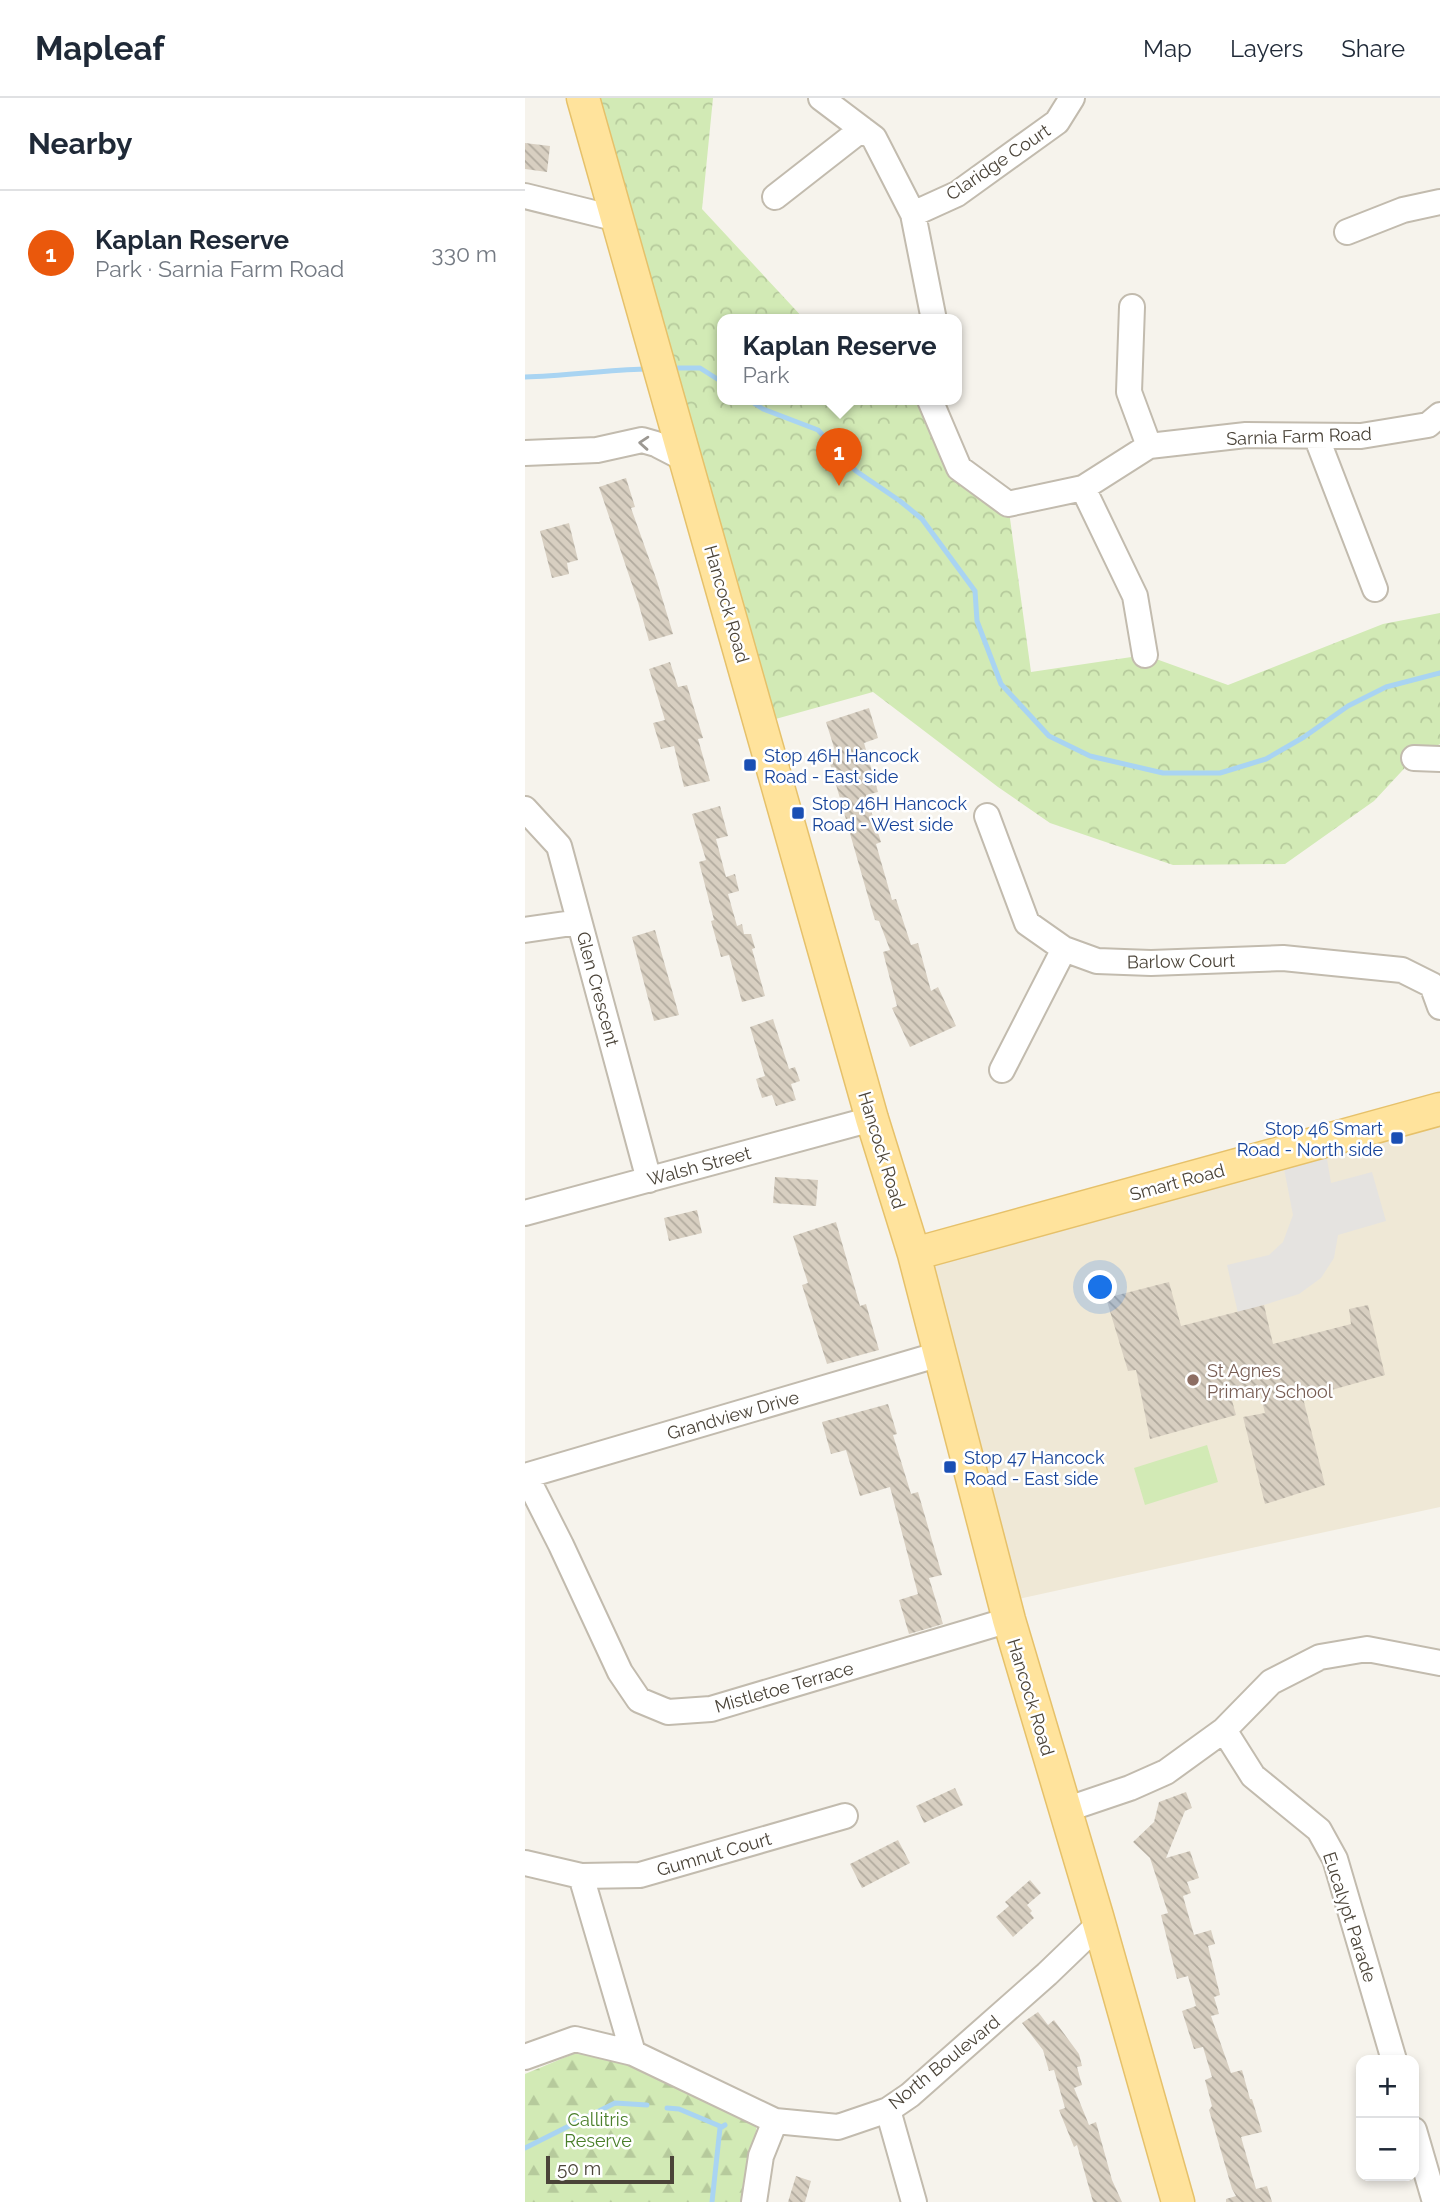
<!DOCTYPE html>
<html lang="en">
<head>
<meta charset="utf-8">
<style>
	:root { --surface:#fff; --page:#f6f6f7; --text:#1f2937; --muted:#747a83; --line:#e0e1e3; --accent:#ea580c }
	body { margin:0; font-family:Raleway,sans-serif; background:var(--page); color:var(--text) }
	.controls { position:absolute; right:21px; bottom:21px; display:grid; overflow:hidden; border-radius:14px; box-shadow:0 4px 10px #0003 }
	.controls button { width:63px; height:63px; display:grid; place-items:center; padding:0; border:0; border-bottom:2px solid var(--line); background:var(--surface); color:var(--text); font:35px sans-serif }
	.scale { position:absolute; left:21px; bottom:18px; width:128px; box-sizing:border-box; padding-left:7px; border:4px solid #4b4439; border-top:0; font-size:19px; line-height:24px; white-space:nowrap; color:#4b4439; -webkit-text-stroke:5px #fff; paint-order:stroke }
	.you { position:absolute; left:576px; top:1190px; width:24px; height:24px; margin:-18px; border:5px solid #fff; border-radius:50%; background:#1a73e8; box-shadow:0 0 0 10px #1a73e833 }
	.badge { display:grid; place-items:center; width:46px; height:46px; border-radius:50%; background:var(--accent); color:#fff; font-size:23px; font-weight:700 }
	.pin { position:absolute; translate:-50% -58px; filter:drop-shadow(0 2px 4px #0008) }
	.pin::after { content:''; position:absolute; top:37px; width:24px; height:21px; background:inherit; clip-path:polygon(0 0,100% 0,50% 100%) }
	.popup { position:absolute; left:192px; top:216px; width:245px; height:91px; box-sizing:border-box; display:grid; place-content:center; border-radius:14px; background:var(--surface); filter:drop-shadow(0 2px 5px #0005); font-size:23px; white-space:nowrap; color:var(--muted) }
	.popup b { font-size:26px; color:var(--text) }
	.popup::after { content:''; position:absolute; left:50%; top:100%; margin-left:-14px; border:14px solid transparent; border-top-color:var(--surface) }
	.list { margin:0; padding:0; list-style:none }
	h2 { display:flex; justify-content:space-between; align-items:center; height:91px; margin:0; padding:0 28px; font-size:30px }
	h2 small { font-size:23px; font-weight:400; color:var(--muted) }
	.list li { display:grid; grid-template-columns:46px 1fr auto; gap:21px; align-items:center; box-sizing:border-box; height:126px; padding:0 28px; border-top:2px solid var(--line) }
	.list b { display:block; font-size:26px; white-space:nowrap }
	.list p { margin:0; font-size:23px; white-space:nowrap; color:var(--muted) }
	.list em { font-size:23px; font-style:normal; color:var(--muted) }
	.map { position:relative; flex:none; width:915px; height:2104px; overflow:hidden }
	header { display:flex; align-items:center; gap:42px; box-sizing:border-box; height:98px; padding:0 35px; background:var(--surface); border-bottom:2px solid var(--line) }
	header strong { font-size:33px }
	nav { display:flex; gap:38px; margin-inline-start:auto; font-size:24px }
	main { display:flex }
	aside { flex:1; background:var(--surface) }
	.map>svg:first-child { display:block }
	.education { fill:#efe8d6 }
	.grass { fill:#d2eab5 }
	.forest { fill:url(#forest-firs) }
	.park { fill:url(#park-crowns) }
	.parking { fill:#e5e3e0 }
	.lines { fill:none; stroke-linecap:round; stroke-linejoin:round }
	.stream { stroke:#a9d4f2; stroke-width:5 }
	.building { fill:url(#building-back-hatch) }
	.minor-casing { stroke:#c2bbae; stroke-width:28 }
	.major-casing { stroke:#e6c16a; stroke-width:35 }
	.minor { stroke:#fff; stroke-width:24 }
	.major { stroke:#ffe39c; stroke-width:32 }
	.oneway { stroke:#9c9892 }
	.transit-dot { fill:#1a4fb4; stroke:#fff; stroke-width:2.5 }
	.education-dot { fill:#8d6e63; stroke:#fff; stroke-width:2.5 }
	.labels { text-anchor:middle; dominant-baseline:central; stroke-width:5; stroke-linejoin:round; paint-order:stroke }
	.street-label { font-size:18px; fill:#4b4439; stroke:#fff }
	.transit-label { font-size:18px; fill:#164399; stroke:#fff; text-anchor:start }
	.education-label { font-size:18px; fill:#785e54; stroke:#fff; text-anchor:start }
	.park-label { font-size:18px; fill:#4a7f2a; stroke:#fff }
</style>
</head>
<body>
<header>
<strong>Mapleaf</strong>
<nav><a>Map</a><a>Layers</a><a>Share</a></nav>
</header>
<main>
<aside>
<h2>Nearby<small></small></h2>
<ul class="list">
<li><span class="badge">1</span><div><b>Kaplan Reserve</b><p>Park · Sarnia Farm Road</p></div><em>330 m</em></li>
</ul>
</aside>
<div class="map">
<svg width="915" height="2104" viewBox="0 0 915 2104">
	<defs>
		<pattern id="forest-firs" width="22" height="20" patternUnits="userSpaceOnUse" patternTransform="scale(1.75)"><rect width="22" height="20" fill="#d2eab5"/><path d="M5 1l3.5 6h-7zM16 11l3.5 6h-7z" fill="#b6ca9c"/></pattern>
		<pattern id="park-crowns" width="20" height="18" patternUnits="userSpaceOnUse" patternTransform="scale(1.75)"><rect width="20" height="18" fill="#d2eab5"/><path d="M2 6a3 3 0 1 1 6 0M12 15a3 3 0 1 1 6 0" fill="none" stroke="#b6ca9c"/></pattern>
		<pattern id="building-back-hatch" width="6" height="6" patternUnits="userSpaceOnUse" patternTransform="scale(1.75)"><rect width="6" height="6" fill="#d8cfc1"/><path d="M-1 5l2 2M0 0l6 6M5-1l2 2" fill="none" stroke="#b1aa9e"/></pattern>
	</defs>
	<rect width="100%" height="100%" fill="#f6f3ec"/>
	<path class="education" d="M915 1011V1409L479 1504 389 1156Z"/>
	<path class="grass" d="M682 1347 693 1384 620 1407 609 1370Z"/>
	<path class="forest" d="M60 1951 131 1975 232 2025 222 2104H0V1976Z"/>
	<path class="park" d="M64 0H188L177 111 280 222H197V302H405L434 370 483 406 506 574 620 557 703 587 858 526 915 515V646L889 660 849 703 760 766 648 767 525 725 473 689 348 594 236 625Z"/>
	<path class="parking" d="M799 1043 806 1085 847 1074 861 1123 813 1137 809 1160 796 1180 774 1196 713 1215 702 1167 744 1157 758 1144 768 1117 756 1055Z"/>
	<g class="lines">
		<path class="stream" d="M151 270H175L197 284
			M0 279C40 278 80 272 120 271
			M224 302 238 311 293 332 331 373 375 403 397 421 450 493 452 523 476 586 524 638 565 658 638 675H695L741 661 779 639 823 608 861 589 915 575
			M142 2010 154 2011 197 2029
			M0 2050 90 2005 122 2007
			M187 2104 195 2030 200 2027"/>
	</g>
	<path class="building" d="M0 45 25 48 22 74 0 71Z
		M101 380 110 409 106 410 132 483 148 536 124 543 113 504 74 389Z
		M44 425 53 462 42 465 44 476 27 480 15 433Z
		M145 564 153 589 162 587 178 640 173 641 185 683 159 689 149 648 136 651 128 625 140 622 124 571Z
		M344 610 353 640 339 645 353 694 341 697 356 744 351 746 367 802 371 801 386 847 393 845 406 893 413 889 431 928 385 949 367 910 372 908 358 854 365 852 354 823 350 822 346 809 304 662 312 659 301 624Z
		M195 708 203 738 191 741 201 779 210 776 214 793 203 796 212 828 217 826 219 836H226L230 850 227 851 240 898 217 904 204 857 196 859 186 823 189 822 174 764 181 762 167 716Z
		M130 832 154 917 129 923 107 839Z
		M248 921 264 971 270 969 275 983 266 986 271 1002 251 1008 247 997 237 1000 231 981 240 978 225 929Z
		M250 1079 293 1082 291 1108 248 1105Z
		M172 1112 177 1135 144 1143 139 1120Z
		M311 1124 335 1208 341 1206 354 1252 302 1266 277 1187 283 1185 268 1138Z
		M644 1184 656 1228 739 1207 748 1246 826 1226 824 1211 843 1207 860 1277 778 1300 800 1387 740 1406 718 1319 740 1315 733 1287 705 1295 711 1317 625 1341 611 1272 603 1273 581 1200Z
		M363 1306 372 1336 368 1337 386 1396 393 1394 417 1477 404 1480 418 1526 384 1536 374 1502 393 1496 365 1389 335 1398 321 1352 306 1356 297 1324Z
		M430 1690 438 1707 399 1725 391 1708Z
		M661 1694 667 1710 660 1713 641 1760 665 1753 674 1780 662 1784 666 1795 658 1798 669 1837 686 1832 690 1846 683 1848 695 1897 689 1899 694 1916 686 1918 706 1975 717 1972 725 2001H727L737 2034 716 2039 731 2091 742 2088 747 2104H701V2101L711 2098 707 2091 684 2012 687 2008 680 1982 687 1979 678 1949 669 1951 657 1913 671 1908 663 1878 652 1881 636 1817 643 1815 625 1760 608 1744 629 1724 634 1704Z
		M373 1742 385 1765 337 1790 325 1766Z
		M505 1782 516 1795 502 1807 507 1813 505 1815 509 1820 488 1839 471 1819 484 1808 480 1804Z
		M513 1914 523 1927 529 1922 554 1956 557 1968 552 1969 557 1987 549 1990 564 2027 571 2024 587 2082 597 2104H568L552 2047 549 2049 534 2012 540 2010 529 1972 524 1973 518 1952 497 1925Z
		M271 2078 286 2083 280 2104H263Z"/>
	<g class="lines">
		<g class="minor-casing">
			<path id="minor" d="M296 0 349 40 388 116 409 222
				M0 98 93 121
				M250 99 337 31
				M388 116 432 96 532 24 547 0
				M822 134 878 112 915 104
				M607 209 604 294 624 348
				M405 302 434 370 483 406 558 390 624 348 721 337 836 338 903 327 915 317
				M791 338 850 491
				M0 355 72 352 117 342 131 346 162 362
				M558 390 610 498 620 557
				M889 660 915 661
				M0 711 34 748 124 1082
				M462 718 502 825 539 851 572 863 626 865 758 860 877 872 907 887 915 909
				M0 832 54 824
				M477 972 539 851
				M0 1115 347 1021
				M0 1378 415 1256
				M1 1378 36 1447 95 1574 114 1602 143 1614 186 1611 484 1522
				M699 1632 728 1678 794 1732 810 1761 869 1962
				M540 1712 605 1690 641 1674 699 1632 746 1584 795 1559 842 1551 915 1565
				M0 1765 56 1778 115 1777 320 1718
				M56 1778 108 1955
				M0 1959 50 1941 108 1955 250 2023 313 2029 363 2012 385 1997 522 1876 574 1826
				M363 2012 389 2104
				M889 2032 910 2104
				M229 2104 236 2058 250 2023"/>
		</g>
		<g class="major-casing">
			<path id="major" d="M58 0 347 1021 389 1156 484 1522 572 1818 653 2104
				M389 1156 915 1011"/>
		</g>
		<use href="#minor" class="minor"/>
		<use href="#major" class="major"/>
	</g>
	<defs><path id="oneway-chevron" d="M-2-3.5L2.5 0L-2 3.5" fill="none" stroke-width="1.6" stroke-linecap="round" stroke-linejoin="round" transform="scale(1.75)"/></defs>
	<use class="oneway" href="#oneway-chevron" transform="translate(119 345) rotate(-176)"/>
	<g class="transit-dot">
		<rect x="218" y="660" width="14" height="14" rx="3.5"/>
		<rect x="266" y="708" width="14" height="14" rx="3.5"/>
		<rect x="865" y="1033" width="14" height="14" rx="3.5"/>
		<rect x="418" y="1362" width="14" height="14" rx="3.5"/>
	</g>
	<circle class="education-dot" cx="668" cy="1282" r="7"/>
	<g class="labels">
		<g class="street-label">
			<text transform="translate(473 64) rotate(-34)">Claridge Court</text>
			<text transform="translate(774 338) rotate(-2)">Sarnia Farm Road</text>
			<text transform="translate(202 506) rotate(74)">Hancock Road</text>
			<text transform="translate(656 863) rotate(-1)">Barlow Court</text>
			<text transform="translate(73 891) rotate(75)">Glen Crescent</text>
			<text transform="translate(357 1052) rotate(73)">Hancock Road</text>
			<text transform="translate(174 1068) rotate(-15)">Walsh Street</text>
			<text transform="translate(652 1084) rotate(-15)">Smart Road</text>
			<text transform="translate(208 1317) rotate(-16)">Grandview Drive</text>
			<text transform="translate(259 1589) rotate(-16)">Mistletoe Terrace</text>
			<text transform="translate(506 1599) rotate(73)">Hancock Road</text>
			<text transform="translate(189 1756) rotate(-16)">Gumnut Court</text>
			<text transform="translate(825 1819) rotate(72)">Eucalypt Parade</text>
			<text transform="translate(419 1964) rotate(-39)">North Boulevard</text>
		</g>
		<g class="transit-label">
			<text x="239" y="657">Stop 46H Hancock<tspan x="239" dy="21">Road - East side</tspan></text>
			<text x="287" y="705">Stop 46H Hancock<tspan x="287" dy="21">Road - West side</tspan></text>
			<text x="858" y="1030" text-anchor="end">Stop 46 Smart<tspan x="858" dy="21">Road - North side</tspan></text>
			<text x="439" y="1359">Stop 47 Hancock<tspan x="439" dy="21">Road - East side</tspan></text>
		</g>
		<g class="education-label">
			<text x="682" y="1272">St Agnes<tspan x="682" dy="21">Primary School</tspan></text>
		</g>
		<g class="park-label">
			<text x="73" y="2021">Callitris<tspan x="73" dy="21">Reserve</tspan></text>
		</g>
	</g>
</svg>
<div class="controls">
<button>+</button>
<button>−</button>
</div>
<div class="scale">50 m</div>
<div class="you"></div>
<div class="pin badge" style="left:314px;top:388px">1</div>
<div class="popup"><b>Kaplan Reserve</b>Park</div>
</div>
</main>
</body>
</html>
